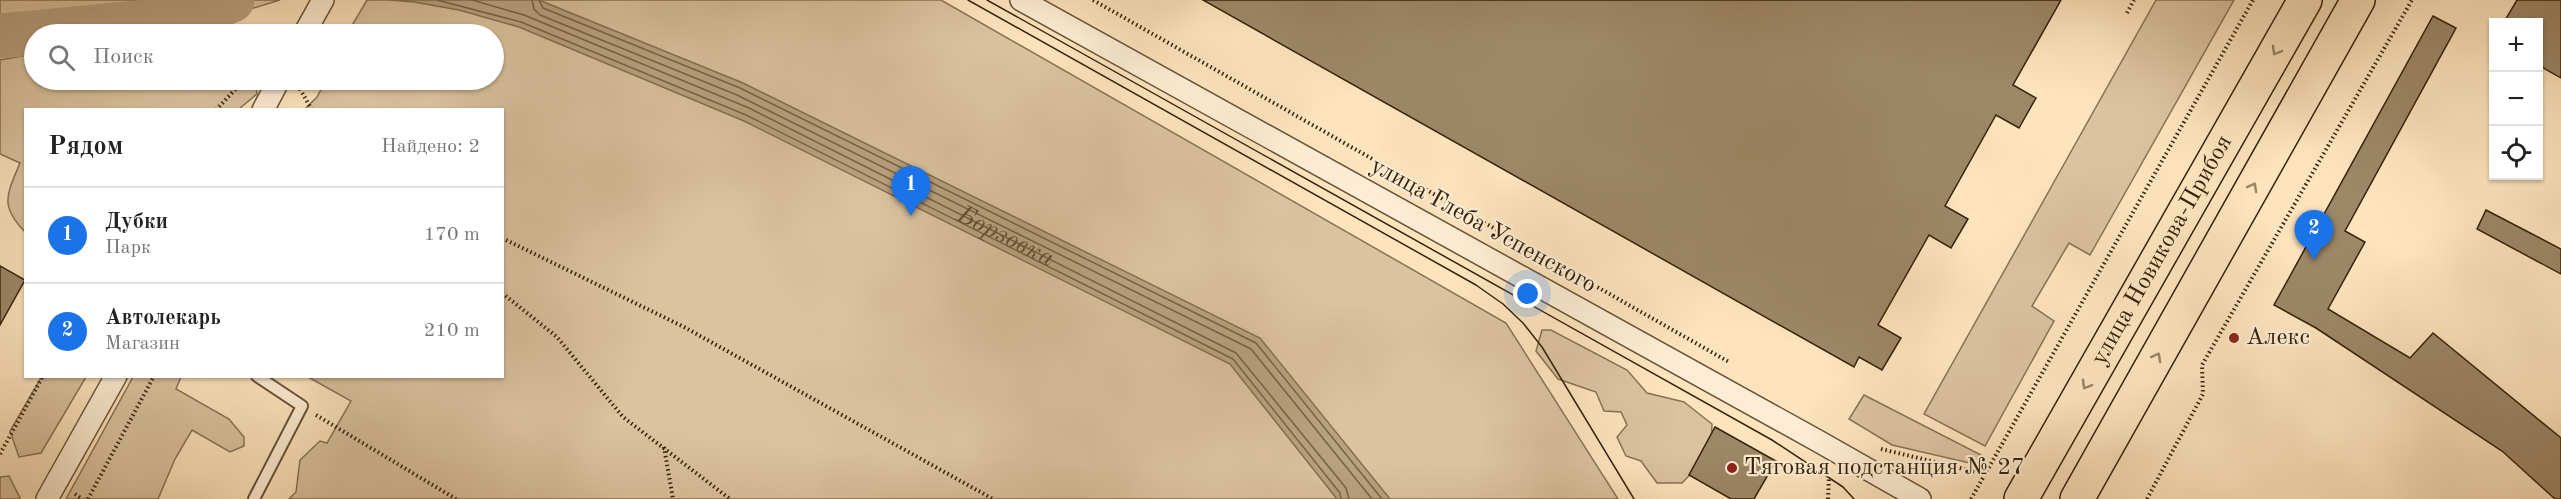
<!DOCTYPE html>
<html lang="ru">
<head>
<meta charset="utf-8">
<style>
	:root { --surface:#fff; --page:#f2f2f2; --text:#222; --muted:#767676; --line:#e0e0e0; --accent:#1a73e8 }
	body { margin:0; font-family:"Old Standard TT",serif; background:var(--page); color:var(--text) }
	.controls { position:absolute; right:18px; top:18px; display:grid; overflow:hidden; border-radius:0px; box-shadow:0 2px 4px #0004 }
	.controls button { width:54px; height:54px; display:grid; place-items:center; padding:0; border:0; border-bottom:2px solid var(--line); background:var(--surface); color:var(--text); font:30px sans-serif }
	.you { position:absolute; left:1528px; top:294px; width:21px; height:21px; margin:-15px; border:4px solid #fff; border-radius:50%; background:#1a73e8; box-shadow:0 0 0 9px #1a73e833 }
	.badge { display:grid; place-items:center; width:39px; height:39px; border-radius:50%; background:var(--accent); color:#fff; font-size:20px; font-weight:700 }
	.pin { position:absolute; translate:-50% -50px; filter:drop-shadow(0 2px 3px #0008) }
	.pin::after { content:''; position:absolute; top:32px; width:21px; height:18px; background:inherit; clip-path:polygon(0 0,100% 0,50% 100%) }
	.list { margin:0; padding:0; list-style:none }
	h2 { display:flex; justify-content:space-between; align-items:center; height:78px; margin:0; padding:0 24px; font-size:26px }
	h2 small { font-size:20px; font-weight:400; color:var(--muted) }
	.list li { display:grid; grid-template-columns:39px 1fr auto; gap:18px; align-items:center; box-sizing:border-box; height:96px; padding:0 24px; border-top:2px solid var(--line) }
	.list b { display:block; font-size:22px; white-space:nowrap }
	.list p { margin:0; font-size:20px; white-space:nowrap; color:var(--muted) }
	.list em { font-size:20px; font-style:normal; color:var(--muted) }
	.icon { flex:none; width:33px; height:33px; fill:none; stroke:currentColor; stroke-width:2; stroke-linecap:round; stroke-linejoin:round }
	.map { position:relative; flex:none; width:2561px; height:499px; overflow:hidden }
	.search { position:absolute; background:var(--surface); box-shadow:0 2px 4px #0004; left:24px; top:24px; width:480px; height:66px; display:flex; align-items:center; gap:15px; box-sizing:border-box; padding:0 21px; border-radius:33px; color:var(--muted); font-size:22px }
	.panel { position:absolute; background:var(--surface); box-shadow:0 2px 4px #0004; left:24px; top:108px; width:480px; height:270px; border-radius:0px }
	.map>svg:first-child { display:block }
	.green { fill:#dbc39f; stroke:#887254; stroke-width:1.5 }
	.water { fill:#b9a280; stroke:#846f51; stroke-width:1.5 }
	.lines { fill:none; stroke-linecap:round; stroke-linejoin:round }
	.shore { stroke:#776245; stroke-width:1.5 }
	.river { stroke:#b9a280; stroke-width:45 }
	.building { fill:#9d8767; stroke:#35220a; stroke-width:1.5 }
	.lane-casing { stroke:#675237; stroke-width:14 }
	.street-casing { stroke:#675237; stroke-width:24 }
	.primary-casing { stroke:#35220a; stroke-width:36 }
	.path { stroke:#35220a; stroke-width:4; stroke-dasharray:1.5 3; stroke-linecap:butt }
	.lane { stroke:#feedd4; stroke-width:10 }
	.street { stroke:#feedd4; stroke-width:21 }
	.primary { stroke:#fde4bd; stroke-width:33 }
	.tram { stroke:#35220a; stroke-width:1.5 }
	.oneway { stroke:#998364 }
	.poi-dot { fill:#8f2418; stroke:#feedd4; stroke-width:2 }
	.labels { text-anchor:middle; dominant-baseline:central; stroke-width:4.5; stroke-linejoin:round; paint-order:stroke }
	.street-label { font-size:24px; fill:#35220a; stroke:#feedd4 }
	.poi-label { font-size:24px; fill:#35220a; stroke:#feedd4; text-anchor:start }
	.water-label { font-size:26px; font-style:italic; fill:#634f33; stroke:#feedd4 }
</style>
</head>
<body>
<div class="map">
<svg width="2561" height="499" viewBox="0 0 2561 499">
	<rect width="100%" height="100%" fill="#fde4bd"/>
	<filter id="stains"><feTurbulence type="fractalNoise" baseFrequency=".00333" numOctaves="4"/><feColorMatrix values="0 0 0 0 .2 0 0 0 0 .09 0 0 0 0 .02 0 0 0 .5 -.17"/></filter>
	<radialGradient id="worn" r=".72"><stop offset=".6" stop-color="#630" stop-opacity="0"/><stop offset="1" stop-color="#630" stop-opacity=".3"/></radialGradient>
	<path class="green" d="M0 0H280L198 25 130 9 110 20 44 30 0 22Z
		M367 0H941L1506 323 1618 499H289L296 492 300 460 320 441 327 443 351 401 308 377 502 376V110L305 109 317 97 326 80H494V34H347Z
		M2156 0H2234L2090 255 2069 243 2032 306 2054 321 1985 446 1924 414Z
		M34 54V80H188L205 84 208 80H255L257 94 239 109 26 110 25 232C0 206 6 196 20 163L0 154V60Z
		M1542 330H1551L1627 370 1647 393 1684 402 1712 424 1711 453 1682 483H1657L1641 461 1626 456 1617 437 1627 425 1621 412 1604 411 1596 392 1558 379 1536 351Z
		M42 376 86 377 41 453 19 457 10 431Z
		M133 377H181L176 389 229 419 244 437V446L230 452 192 430 175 459 158 499H66Z
		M1864 395 1983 456 1978 465 1892 445 1849 419Z
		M9 476 20 498V499H0V477Z"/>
	<path class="water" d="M390 0H539L743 83 1260 338 1390 499H1337L1230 364 744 121 519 27 459 10 414 2Z"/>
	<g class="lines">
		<g class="shore">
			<path d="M437 0 521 22 746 115 1233 359 1340 493 1341 499"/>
			<path id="s1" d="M472 0 524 15 749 108 1236 353 1346 488 1349 499"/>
			<path d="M532 0 534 9 540 15 737 95 1251 349 1372 499"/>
			<path d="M539 0 543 8 740 88 1256 343 1382 499"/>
		</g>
		<path class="river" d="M0 36 190 18 232 0"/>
	</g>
	<path class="building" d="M1203 0H2061L2013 85 2036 98 2019 128 1996 115 1945 206 1968 219 1951 248 1929 235 1878 325 1901 338 1882 370 1859 357 1854 367Z
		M2517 0H2561V78L2538 65V22H2504Z
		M2433 16 2456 28 2345 231 2365 242 2328 309 2410 358 2433 333 2561 438V499H2555L2502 451 2316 328 2274 305Z
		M2486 210 2561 249V274L2477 229Z
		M0 266 25 280 0 325Z
		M1715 427 1776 461 1754 499H1731L1689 475Z"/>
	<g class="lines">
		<g class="lane-casing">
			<path id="lane" d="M254 499 302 406 257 376"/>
		</g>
		<g class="street-casing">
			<path id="street" d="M1021 0 1818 441 1920 499
				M304 34 323 0
				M263 110 279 80
				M47 499 116 376"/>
		</g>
		<g class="primary-casing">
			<g id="primary">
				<path id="s2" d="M2021 499 2305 0"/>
				<path d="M2077 499 2358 0"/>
			</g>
		</g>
		<path class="path" d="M1093 0 1729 362
			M2127 13 2134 0
			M276 34 282 25
			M300 89 312 110
			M216 110 244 80
			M502 238 684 327 993 499
			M502 293 557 337 623 417 730 499
			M316 415 456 499
			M664 447 673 499
			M1881 449 1985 474
			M0 454 43 376
			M75 494 82 499
			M88 499 154 376
			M1828 499 1829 477
			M1971 499 2253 0
			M2147 499 2203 394 2202 365 2412 0"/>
		<use href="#lane" class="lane"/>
		<use href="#street" class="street"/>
		<use href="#primary" class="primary"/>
		<path class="tram" d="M968 0 1476 285 1503 304 1523 323 1542 347 1634 499
			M987 0 1772 440 1843 487 1854 499"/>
	</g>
	<defs><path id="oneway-chevron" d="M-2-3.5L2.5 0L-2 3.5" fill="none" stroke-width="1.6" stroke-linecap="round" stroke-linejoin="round" transform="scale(1.5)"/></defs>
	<g class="oneway">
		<use href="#oneway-chevron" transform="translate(2276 51) rotate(120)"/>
		<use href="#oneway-chevron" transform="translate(2253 187) rotate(-61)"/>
		<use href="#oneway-chevron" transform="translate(2157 357) rotate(-61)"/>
		<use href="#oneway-chevron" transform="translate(2086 385) rotate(120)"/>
	</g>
	<g class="poi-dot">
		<circle cx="2234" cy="338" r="6"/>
		<circle cx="1732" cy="468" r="6"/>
	</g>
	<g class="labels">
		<g class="street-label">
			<text transform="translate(1483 226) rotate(29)">улица Глеба Успенского</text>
			<text stroke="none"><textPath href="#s2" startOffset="286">улица Новикова-Прибоя</textPath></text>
		</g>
		<g class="poi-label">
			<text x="2246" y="338">Алекс</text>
			<text x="1744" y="468">Тяговая подстанция № 27</text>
		</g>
		<g class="water-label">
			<text stroke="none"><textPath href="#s1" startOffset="585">Борзовка</textPath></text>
		</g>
	</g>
	<rect width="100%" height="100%" filter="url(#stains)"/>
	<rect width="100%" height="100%" fill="url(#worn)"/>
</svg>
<div class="controls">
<button>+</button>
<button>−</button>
<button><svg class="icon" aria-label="locate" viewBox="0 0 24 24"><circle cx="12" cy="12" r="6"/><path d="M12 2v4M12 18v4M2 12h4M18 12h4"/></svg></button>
</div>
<div class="you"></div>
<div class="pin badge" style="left:911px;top:216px">1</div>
<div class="pin badge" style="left:2314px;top:260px">2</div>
<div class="search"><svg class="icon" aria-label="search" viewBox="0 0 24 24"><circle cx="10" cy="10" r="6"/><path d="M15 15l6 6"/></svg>Поиск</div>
<section class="panel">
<h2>Рядом<small>Найдено: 2</small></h2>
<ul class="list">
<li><span class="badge">1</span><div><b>Дубки</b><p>Парк</p></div><em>170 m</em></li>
<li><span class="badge">2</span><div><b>Автолекарь</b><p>Магазин</p></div><em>210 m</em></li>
</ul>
</section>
</div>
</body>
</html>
